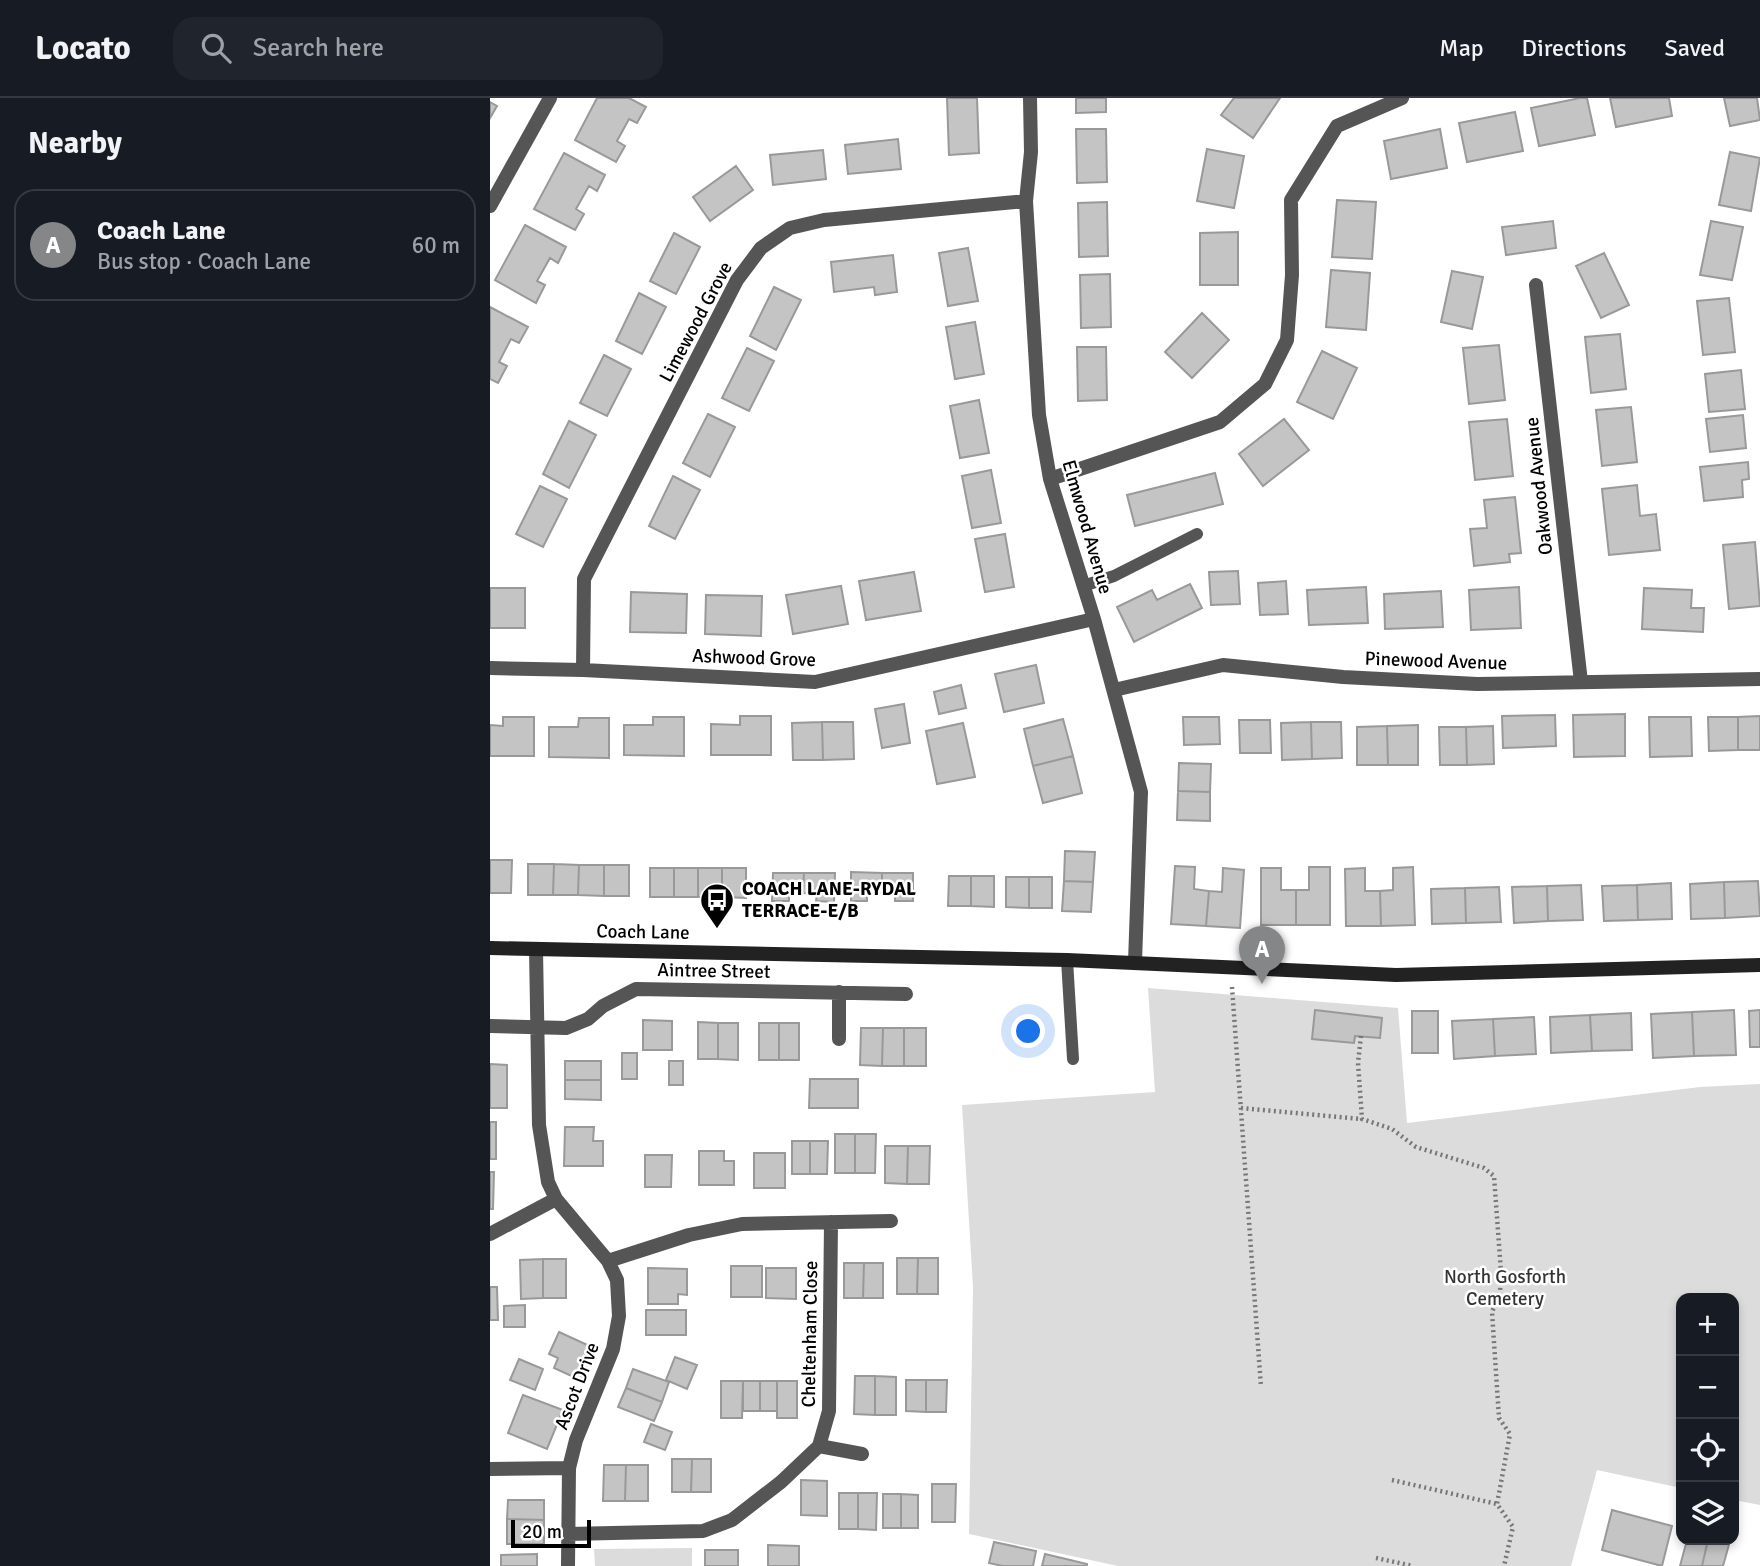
<!DOCTYPE html>
<html lang="en">
<head>
<meta charset="utf-8">
<style>
	:root { --surface:#171b24; --page:#20242c; --text:#f1f3f6; --muted:#9ea1a6; --line:#363941; --accent:#858687 }
	body { margin:0; font-family:Signika,sans-serif; background:var(--page); color:var(--text) }
	.controls { position:absolute; right:21px; bottom:21px; display:grid; overflow:hidden; border-radius:14px; box-shadow:0 4px 10px #0003 }
	.controls button { width:63px; height:63px; display:grid; place-items:center; padding:0; border:0; border-bottom:2px solid var(--line); background:var(--surface); color:var(--text); font:35px sans-serif }
	.scale { position:absolute; left:21px; bottom:18px; width:80px; box-sizing:border-box; padding-left:7px; border:4px solid #000; border-top:0; font-size:19px; line-height:24px; white-space:nowrap; color:#000; -webkit-text-stroke:5px #fff; paint-order:stroke }
	.you { position:absolute; left:539px; top:934px; width:24px; height:24px; margin:-18px; border:5px solid #fff; border-radius:50%; background:#1a73e8; box-shadow:0 0 0 10px #1a73e833 }
	.badge { display:grid; place-items:center; width:46px; height:46px; border-radius:50%; background:var(--accent); color:#fff; font-size:23px; font-weight:700 }
	.pin { position:absolute; translate:-50% -58px; filter:drop-shadow(0 2px 4px #0008) }
	.pin::after { content:''; position:absolute; top:37px; width:24px; height:21px; background:inherit; clip-path:polygon(0 0,100% 0,50% 100%) }
	.list { margin:0; padding:0; list-style:none }
	h2 { display:flex; justify-content:space-between; align-items:center; height:91px; margin:0; padding:0 28px; font-size:30px }
	h2 small { font-size:23px; font-weight:400; color:var(--muted) }
	.list li { display:grid; grid-template-columns:46px 1fr auto; gap:21px; align-items:center; box-sizing:border-box; height:112px; margin:0 14px 14px; padding:0 14px; border:2px solid var(--line); border-radius:21px }
	.list b { display:block; font-size:26px; white-space:nowrap }
	.list p { margin:0; font-size:23px; white-space:nowrap; color:var(--muted) }
	.list em { font-size:23px; font-style:normal; color:var(--muted) }
	.icon { flex:none; width:38px; height:38px; fill:none; stroke:currentColor; stroke-width:2; stroke-linecap:round; stroke-linejoin:round }
	.map { position:relative; flex:none; width:1270px; height:1468px; overflow:hidden }
	header { display:flex; align-items:center; gap:42px; box-sizing:border-box; height:98px; padding:0 35px; background:var(--surface); border-bottom:2px solid var(--line) }
	header strong { font-size:33px }
	nav { display:flex; gap:38px; margin-inline-start:auto; font-size:24px }
	.search { width:490px; height:63px; background:var(--page); display:flex; align-items:center; gap:18px; box-sizing:border-box; padding:0 24px; border-radius:21px; color:var(--muted); font-size:26px }
	main { display:flex }
	aside { flex:1; background:var(--surface) }
	.map>svg:first-child { display:block }
	.green { fill:#dcdcdc }
	.building { fill:#c4c4c4; stroke:#999; stroke-width:2 }
	.lines { fill:none; stroke-linecap:round; stroke-linejoin:round }
	.path { stroke:#777; stroke-width:4.5; stroke-dasharray:2 3.5; stroke-linecap:butt }
	.lane { stroke:#555; stroke-width:12 }
	.street { stroke:#555; stroke-width:14 }
	.secondary { stroke:#222; stroke-width:14 }
	.labels { text-anchor:middle; dominant-baseline:central; stroke-width:5; stroke-linejoin:round; paint-order:stroke }
	.street-label { font-size:19px; fill:#000; stroke:#fff }
	.poi-label { font-size:19px; font-weight:bold; fill:#000; stroke:#fff; text-anchor:start }
	.park-label { font-size:19px; fill:#333; stroke:#fff }
</style>
</head>
<body>
<header>
<strong>Locato</strong>
<div class="search"><svg class="icon" aria-label="search" viewBox="0 0 24 24"><circle cx="10" cy="10" r="6"/><path d="M15 15l6 6"/></svg>Search here</div>
<nav><a>Map</a><a>Directions</a><a>Saved</a></nav>
</header>
<main>
<aside>
<h2>Nearby<small></small></h2>
<ul class="list">
<li><span class="badge">A</span><div><b>Coach Lane</b><p>Bus stop · Coach Lane</p></div><em>60 m</em></li>
</ul>
</aside>
<div class="map">
<svg width="1270" height="1468" viewBox="0 0 1270 1468">
	<rect width="100%" height="100%" fill="#fff"/>
	<path class="green" d="M658 890 908 910 917 1025 1210 989 1270 986V1407L1244 1402V1200H1191V1390L1107 1372 1081 1468H628L479 1436 483 1189 472 1007 665 994Z
		M202 1450V1468H105L104 1451Z"/>
	<path class="building" d="M107 0H139L156 9 147 25 139 21 127 43 135 48 126 64 85 42Z
		M457 0H487L489 55 459 57Z
		M586 0H616V14L586 15Z
		M744 0H790L763 40 731 17Z
		M1090 0H1097L1105 37 1049 48 1041 10Z
		M1120 0H1179L1182 18 1126 29Z
		M1234 0H1267L1270 22 1240 28Z
		M0 4 7 8 0 20Z
		M1025 14 1033 53 977 64 969 25Z
		M586 31H616L617 84 587 85Z
		M950 31 957 70 901 81 894 43Z
		M408 41 411 71 358 76 355 47Z
		M717 51 754 58 744 110 707 103Z
		M333 52 336 81 283 87 280 57Z
		M1240 54 1270 60 1261 113 1229 107Z
		M74 55 115 77 107 93 99 88 86 111 94 116 85 132 44 111Z
		M246 68 263 92 220 123 203 99Z
		M847 102 886 104 882 161 842 159Z
		M617 104 618 158 589 159 588 105Z
		M1063 123 1066 150 1016 157 1012 129Z
		M1221 123 1253 129 1242 182 1210 177Z
		M35 127 76 149 68 165 60 160 47 183 55 187 46 205 5 182Z
		M748 134V187H710V135Z
		M184 135 210 149 186 196 160 183Z
		M478 150 488 203 458 208 449 155Z
		M1114 155 1139 207 1111 220 1086 168Z
		M403 157 407 194 385 197 384 189 344 194 341 164Z
		M841 172 880 175 876 232 836 229Z
		M962 173 993 179 982 231 951 224Z
		M620 176 621 229 591 230 590 177Z
		M284 189 311 202 286 252 260 238Z
		M149 195 176 209 152 256 126 243Z
		M1239 200 1245 254 1213 257 1207 203Z
		M0 209 38 229 29 245 21 241 9 264 17 268 8 285 0 281Z
		M712 215 739 242 702 280 675 254Z
		M485 224 494 276 465 281 456 229Z
		M1130 236 1136 291 1101 295 1095 239Z
		M1009 247 1015 302 979 306 973 250Z
		M587 249H616L617 302 588 303Z
		M257 250 284 263 259 313 232 300Z
		M832 253 867 270 843 321 807 304Z
		M114 257 141 271 117 318 90 305Z
		M1251 272 1255 311 1219 314 1215 276Z
		M489 302 499 355 470 360 460 308Z
		M1141 309 1147 364 1112 368 1106 312Z
		M218 316 245 329 220 379 193 365Z
		M1253 317 1256 350 1220 354 1216 321Z
		M794 321 819 352 773 388 749 356Z
		M1017 321 1023 378 985 382 979 324Z
		M79 323 106 337 79 390 53 376Z
		M1258 364 1259 381 1252 382 1253 399 1214 403 1210 369Z
		M501 372 511 425 482 430 472 378Z
		M725 375 733 406 645 428 637 397Z
		M183 378 210 392 185 441 159 428Z
		M1147 387 1150 418 1166 416 1170 452 1119 457 1112 391Z
		M50 388 77 401 53 449 26 436Z
		M1025 399 1031 455 1019 456 1020 464 984 468 980 431 997 430 994 402Z
		M515 436 524 489 495 494 485 441Z
		M1265 444 1270 508 1239 511 1233 447Z
		M748 473 750 506 721 507 719 474Z
		M424 474 431 513 376 522 369 483Z
		M796 483 798 516 770 517 768 485Z
		M700 486 712 510 644 544 627 509 662 492 667 502Z
		M351 488 358 526 303 536 296 497Z
		M876 489 878 525 819 527 817 492Z
		M1029 489 1031 530 981 532 979 492Z
		M0 490H35V530H0Z
		M1154 490 1202 492 1201 510H1214L1213 534 1152 531Z
		M951 493 953 529 895 531 894 496Z
		M141 494 197 496 196 535 140 534Z
		M216 497 272 498 271 538 215 536Z
		M546 567 554 605 514 614 505 576Z
		M471 587 476 610 449 616 444 594Z
		M414 606 420 645 392 650 385 611Z
		M1135 616V658L1084 659 1083 617Z
		M1065 617 1066 648 1013 650 1012 618Z
		M250 618H281V657H221V626L250 627Z
		M1270 618V652H1248V619Z
		M13 619H44V658H0V627L13 628Z
		M163 619H194V658L134 657V627H163Z
		M693 619H729L730 646 694 647Z
		M1159 619H1201L1202 658 1160 659Z
		M1218 619H1248V652L1219 653Z
		M89 620H119V660L59 659V629H88Z
		M573 621 583 658 543 668 534 631Z
		M749 622H780L781 655H750Z
		M332 624H363L364 661 333 662Z
		M332 624 333 662H303L302 625Z
		M821 624 822 661 792 662 791 625Z
		M821 624H851L852 660 822 661Z
		M473 625 485 679 447 686 436 633Z
		M928 627V667H898L897 628Z
		M897 628 898 667H867V629Z
		M1003 628 1004 666 977 667 976 629Z
		M949 629H976L977 667H950Z
		M583 658 592 695 553 705 543 668Z
		M689 665 721 666 720 694 688 693Z
		M688 693 720 694V723L687 722Z
		M575 753 605 754 603 784 574 783Z
		M0 762H22L21 795H0Z
		M38 766H64L63 797H38Z
		M64 766 89 767 88 797H63Z
		M89 767H114V798L88 797Z
		M114 767H139V798H114Z
		M685 768 705 769 704 791 719 793 716 828 681 826Z
		M819 769H840V827H806V792H819Z
		M923 769 925 827 891 828 890 793 903 792V770Z
		M160 770H184V799H160Z
		M184 770H208V799H184Z
		M208 770H232V799H208Z
		M232 770H256V800L232 799Z
		M733 770 754 772 750 830 716 828 719 793 732 794Z
		M771 770H791V792H806V827H771Z
		M875 770V793H890L891 828H856L855 771Z
		M361 774 392 775V795H377V803H361Z
		M283 775H314L313 795H299V803H282Z
		M314 775H345L344 804 326 803 327 796 313 795Z
		M392 775H423V803H405V795H392Z
		M459 778H481V808H458Z
		M481 778H504V809L481 808Z
		M516 779H539V810L516 809Z
		M539 779H562V810H539Z
		M574 783 603 784 601 814 572 813Z
		M1268 783 1270 818 1235 820 1234 784Z
		M1234 784 1235 820 1201 821 1200 786Z
		M1181 785 1182 821 1148 822 1147 787Z
		M1091 787 1093 822 1058 823 1057 788Z
		M1147 787 1148 822 1114 823 1112 788Z
		M1057 788 1058 823 1024 825 1022 789Z
		M1009 789 1011 824 976 825 975 790Z
		M975 790 976 825 942 826 941 791Z
		M825 912 892 920 890 940 865 938 864 945 822 941Z
		M1244 912 1246 957 1204 958 1202 914Z
		M1270 912V949H1260L1259 913Z
		M922 913H948V955H922Z
		M1202 914 1204 958 1163 960 1161 916Z
		M1141 915 1142 952 1102 953 1100 917Z
		M1100 917 1102 953 1061 955 1060 919Z
		M1044 919 1046 956 1005 958 1003 921Z
		M1003 921 1005 958 964 961 962 923Z
		M153 922 182 923V952H153Z
		M208 924 228 925V961H208Z
		M228 925H248V962L228 961Z
		M269 925H289V962H269Z
		M289 925H309V962H289Z
		M371 930H393L392 968 370 967Z
		M393 930H414V968H392Z
		M414 930H436V968H414Z
		M132 955H147V981H132Z
		M75 963H111V982H75Z
		M179 963H193V987H179Z
		M0 966 17 967V1010H0Z
		M320 981H368V1010H319Z
		M75 982H111V1002L75 1001Z
		M0 1024H6V1061H0Z
		M75 1029H104L103 1043H113V1068H74Z
		M345 1036H365V1075H345Z
		M365 1036H386L385 1075H365Z
		M302 1043H320V1076H302Z
		M320 1043H338L337 1076H320Z
		M395 1048H418L417 1086 395 1085Z
		M418 1048H440L439 1086H417Z
		M209 1053H234V1063H244V1087H209Z
		M264 1055H295V1090H264Z
		M155 1057H182L181 1089H155Z
		M0 1074H4L3 1111H0Z
		M407 1160H428L427 1196H407Z
		M428 1160H448V1196H427Z
		M53 1161H76V1200H53Z
		M53 1161V1200L31 1201 30 1162Z
		M354 1165H374L373 1200H354Z
		M374 1165H393V1200H373Z
		M241 1168H272V1199H241Z
		M158 1170 197 1171V1197L188 1196V1206H158Z
		M276 1170H306V1201L276 1200Z
		M0 1189H7L8 1222H0Z
		M35 1207V1229H14V1208Z
		M156 1212H196V1237H156Z
		M69 1234 104 1250 90 1282 64 1270 68 1260 59 1256Z
		M185 1259 207 1267 197 1291 176 1282Z
		M29 1261 53 1271 45 1292 20 1282Z
		M143 1271 179 1284 172 1304 136 1290Z
		M365 1278H385V1317L364 1316Z
		M385 1278 406 1279V1317H385Z
		M416 1282H436V1314L416 1313Z
		M436 1282H457L456 1314H436Z
		M231 1283H253L252 1320H231Z
		M253 1283H270V1313H253Z
		M270 1283H287V1313H270Z
		M287 1283H307V1320H287Z
		M136 1290 172 1304 164 1323 128 1309Z
		M33 1297 73 1312 57 1351 18 1335Z
		M161 1326 182 1334 175 1352 154 1344Z
		M182 1361H202L201 1394H182Z
		M202 1361H221V1394H201Z
		M114 1367H136L135 1403H113Z
		M136 1367H158V1403H135Z
		M311 1382 337 1383V1418L311 1417Z
		M442 1386H466L465 1424H442Z
		M349 1395H368V1431H349Z
		M368 1395H387L386 1432 368 1431Z
		M393 1396H411V1430H393Z
		M411 1396 428 1397V1430H411Z
		M18 1402H54V1422L17 1421Z
		M1122 1412 1182 1428 1172 1468 1112 1452Z
		M17 1421 54 1422V1446H17Z
		M1197 1442H1218L1212 1468H1190Z
		M1218 1442 1240 1443 1233 1468H1212Z
		M504 1444 546 1453 543 1468H512L499 1465Z
		M278 1447 309 1448V1468H278Z
		M215 1452H248V1468H215Z
		M47 1456V1468H11V1457Z
		M555 1456 597 1466V1468H552Z"/>
	<g class="lines">
		<path class="path" d="M742 889 771 1289
			M871 938 868 965 872 1021 902 1031 926 1049 994 1070 1004 1078 1011 1174 1010 1195 1002 1214 1009 1320 1020 1336 1007 1406 1023 1429 1014 1468
			M751 1010 872 1021
			M902 1382 1007 1406
			M886 1460 923 1468"/>
		<path class="lane" d="M593 488 624 478 707 436
			M577 862 583 961"/>
		<path class="street" d="M540 0 541 54 536 103 549 317 560 381 604 521 651 694 645 864
			M0 108 60 0
			M1046 187 1091 584
			M560 381 730 324 775 286 797 242 802 177 801 102 847 28 912 0
			M0 570 93 572 325 584 604 521
			M93 572 94 481 247 182 271 150 300 130 334 122 536 103
			M624 592 733 567 853 579 987 586 1270 581
			M46 851 49 1027 58 1084 66 1101 118 1163 127 1182 129 1218 123 1251 86 1342 79 1370 78 1468
			M0 928 76 930 98 921 113 908 146 891 416 896
			M349 941V894
			M0 1136 66 1101
			M118 1163 199 1137 252 1126 401 1123
			M329 1348 372 1356
			M0 1371 79 1370
			M78 1436 213 1433 242 1422 291 1384 329 1348 339 1313 341 1124"/>
		<path class="secondary" d="M0 850 577 862 906 877 1270 867"/>
	</g>
	<defs>
		<g id="bus-pin" transform="scale(1.75)"><path d="M0 17L-7.5 6A9.5 9.5 0 1 1 7.5 6Z" fill="#000" stroke="#fff"/><path d="M-5-6H5V4H4V6H2V4H-2V6H-4V4H-5ZM-3.5-4V0h7V-4ZM-3.5 1.2v1.5H-2V1.2ZM2 1.2v1.5H3.5V1.2Z" fill="#fff"/></g>
	</defs>
	<g fill-rule="evenodd">
		<use href="#bus-pin" x="227" y="802"/>
	</g>
	<g class="labels">
		<g class="street-label">
			<text transform="translate(206 224) rotate(-62)">Limewood Grove</text>
			<text transform="translate(1049 388) rotate(-96)">Oakwood Avenue</text>
			<text transform="translate(597 429) rotate(74)">Elmwood Avenue</text>
			<text transform="translate(264 560) rotate(2)">Ashwood Grove</text>
			<text transform="translate(946 563) rotate(2)">Pinewood Avenue</text>
			<text transform="translate(153 834) rotate(1)">Coach Lane</text>
			<text transform="translate(224 873) rotate(1)">Aintree Street</text>
			<text transform="translate(320 1236) rotate(-89)">Cheltenham Close</text>
			<text transform="translate(87 1288) rotate(-69)">Ascot Drive</text>
		</g>
		<g class="poi-label">
			<text x="252" y="791">COACH LANE-RYDAL<tspan x="252" dy="22">TERRACE-E/B</tspan></text>
		</g>
		<g class="park-label">
			<text x="1015" y="1179">North Gosforth<tspan x="1015" dy="22">Cemetery</tspan></text>
		</g>
	</g>
</svg>
<div class="controls">
<button>+</button>
<button>−</button>
<button><svg class="icon" aria-label="locate" viewBox="0 0 24 24"><circle cx="12" cy="12" r="6"/><path d="M12 2v4M12 18v4M2 12h4M18 12h4"/></svg></button>
<button><svg class="icon" aria-label="layers" viewBox="0 0 24 24"><path d="M12 4l9 5-9 5-9-5zM3 14l9 5 9-5"/></svg></button>
</div>
<div class="scale">20 m</div>
<div class="you"></div>
<div class="pin badge" style="left:772px;top:886px">A</div>
</div>
</main>
</body>
</html>
